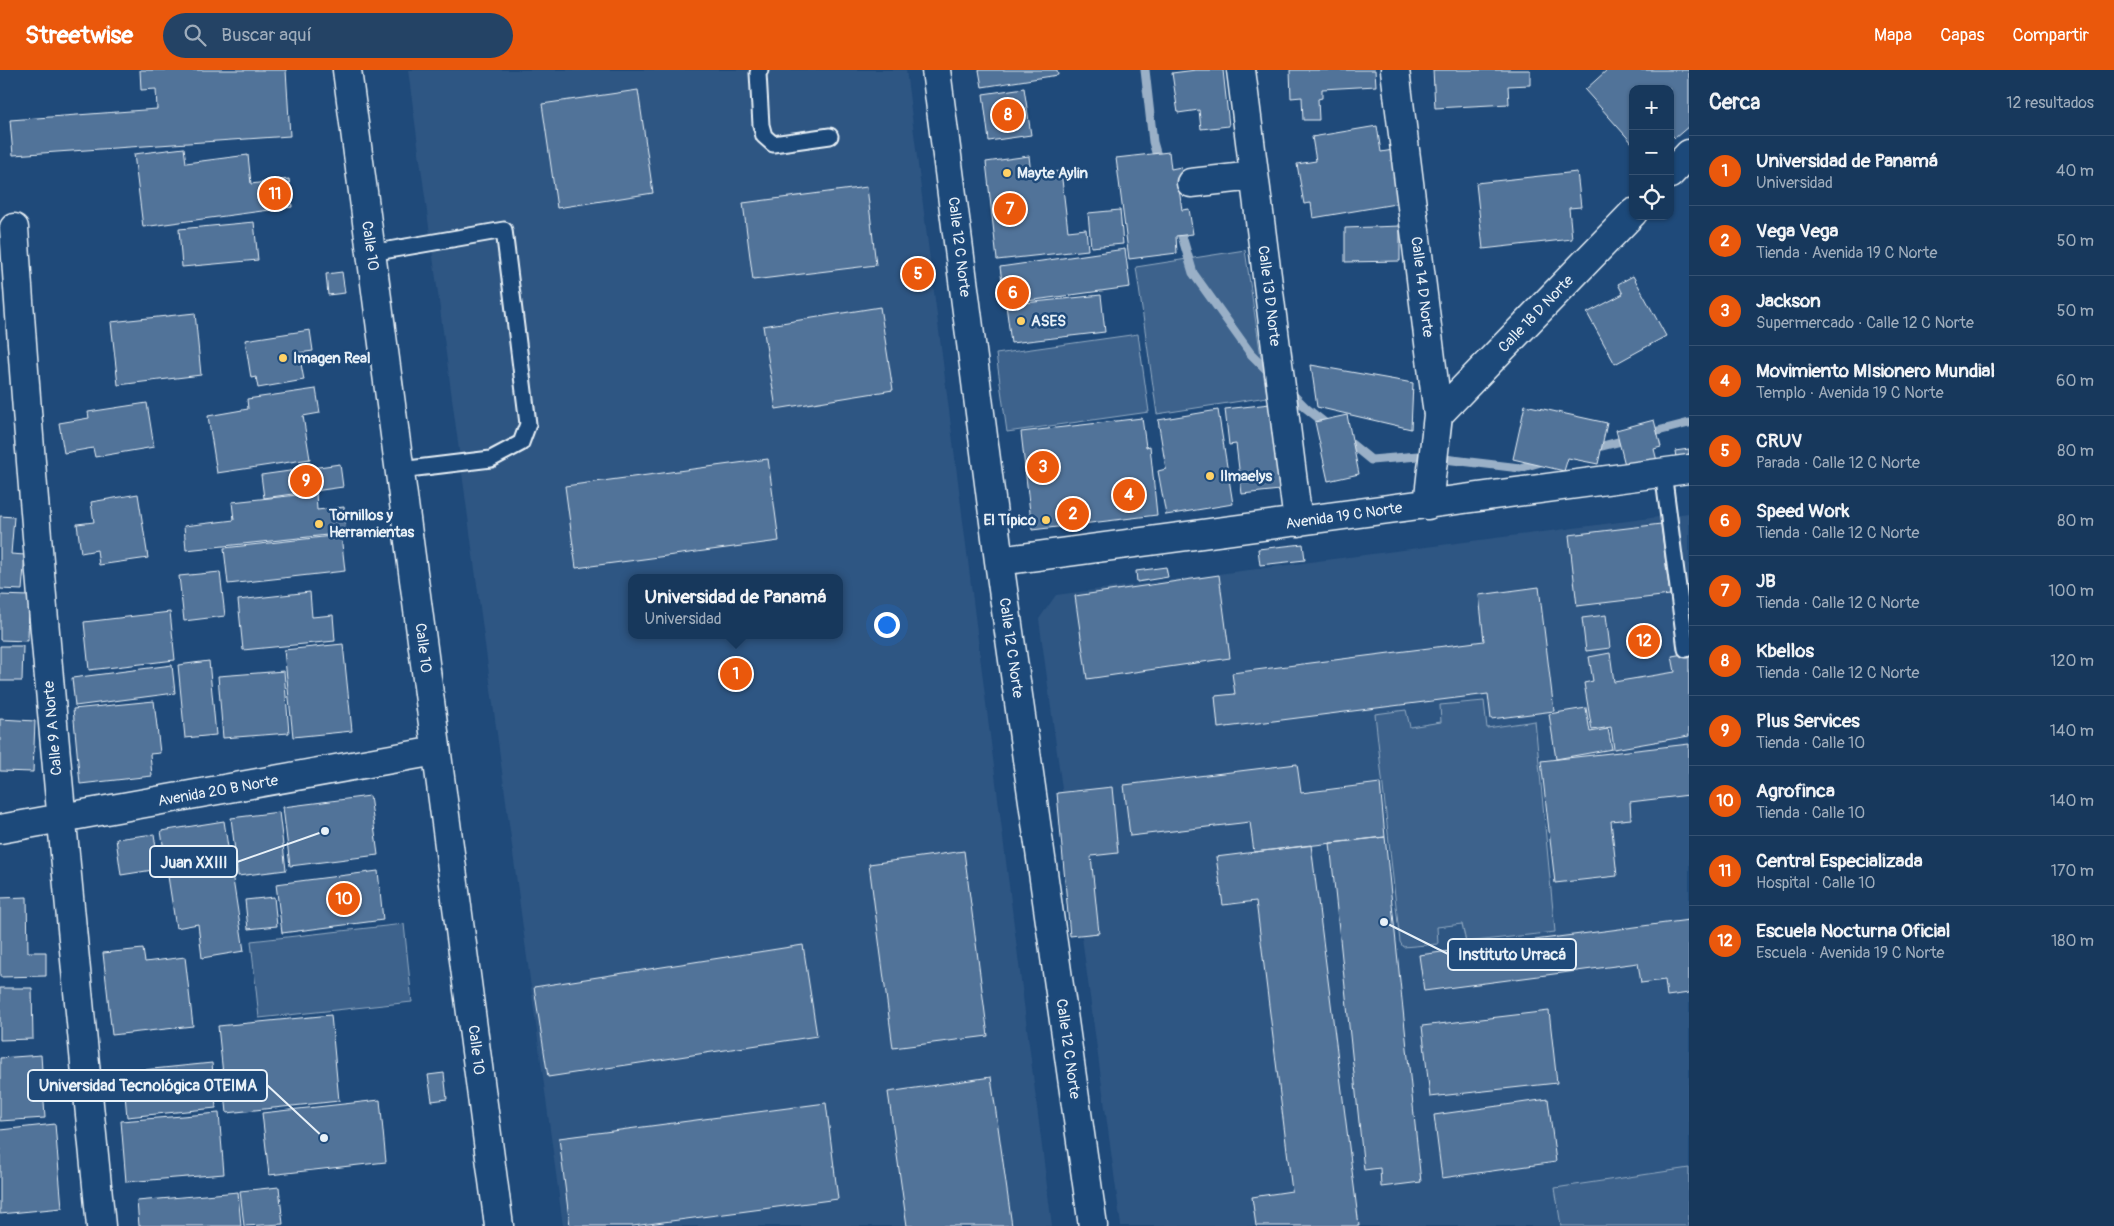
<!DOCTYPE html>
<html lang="es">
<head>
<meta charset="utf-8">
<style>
	:root { --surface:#17385c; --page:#244365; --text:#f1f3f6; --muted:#9eacbb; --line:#365272; --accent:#ea580c }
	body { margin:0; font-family:Pangolin,sans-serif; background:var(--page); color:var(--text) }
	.controls { position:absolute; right:15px; top:15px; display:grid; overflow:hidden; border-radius:10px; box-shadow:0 1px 4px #0004 }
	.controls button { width:45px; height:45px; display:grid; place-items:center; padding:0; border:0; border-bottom:1px solid var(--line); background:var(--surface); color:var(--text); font:25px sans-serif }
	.you { position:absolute; left:886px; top:554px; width:18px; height:18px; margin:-12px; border:4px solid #fff; border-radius:50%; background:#1a73e8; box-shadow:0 0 0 8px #1a73e833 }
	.badge { display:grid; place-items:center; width:32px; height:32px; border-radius:50%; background:var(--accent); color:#fff; font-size:16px; font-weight:700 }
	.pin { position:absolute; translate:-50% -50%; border:2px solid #fff; box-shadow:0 1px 5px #0006 }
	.popup { position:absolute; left:628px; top:504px; width:215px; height:65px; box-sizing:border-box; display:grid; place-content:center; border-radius:10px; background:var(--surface); filter:drop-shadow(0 1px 4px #0005); font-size:16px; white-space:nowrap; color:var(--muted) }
	.popup b { font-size:19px; color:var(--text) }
	.popup::after { content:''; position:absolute; left:50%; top:100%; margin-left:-10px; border:10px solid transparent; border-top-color:var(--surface) }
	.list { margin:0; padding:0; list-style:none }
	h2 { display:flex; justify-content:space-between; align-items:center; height:65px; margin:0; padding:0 20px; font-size:21px }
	h2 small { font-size:16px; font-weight:400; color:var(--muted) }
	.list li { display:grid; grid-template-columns:32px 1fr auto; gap:15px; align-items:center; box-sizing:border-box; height:70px; padding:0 20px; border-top:1px solid var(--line) }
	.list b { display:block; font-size:19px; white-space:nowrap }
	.list p { margin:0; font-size:16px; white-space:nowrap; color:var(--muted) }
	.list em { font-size:16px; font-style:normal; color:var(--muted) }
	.icon { flex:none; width:28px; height:28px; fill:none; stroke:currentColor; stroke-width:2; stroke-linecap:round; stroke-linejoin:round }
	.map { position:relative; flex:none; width:1689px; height:1156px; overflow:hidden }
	header { display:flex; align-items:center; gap:30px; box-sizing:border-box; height:70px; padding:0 25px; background:var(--accent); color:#fff }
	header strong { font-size:24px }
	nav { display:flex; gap:28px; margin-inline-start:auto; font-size:18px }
	.search { width:350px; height:45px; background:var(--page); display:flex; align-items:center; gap:12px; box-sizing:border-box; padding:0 18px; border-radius:28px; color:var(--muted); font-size:19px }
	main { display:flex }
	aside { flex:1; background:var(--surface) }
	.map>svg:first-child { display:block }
	.built { fill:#2e5683; fill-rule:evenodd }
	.green { fill:#3c628c; stroke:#92aac2 }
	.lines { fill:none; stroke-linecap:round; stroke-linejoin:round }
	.stream { stroke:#9ab0c7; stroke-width:9 }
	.building { fill:#517399; stroke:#e8f1f8 }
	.lane-casing { stroke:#e8f1f8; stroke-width:19 }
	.street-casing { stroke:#e8f1f8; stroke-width:31 }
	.secondary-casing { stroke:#e8f1f8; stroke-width:31 }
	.lane { stroke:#1f4a7a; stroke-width:15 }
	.street { stroke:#1f4a7a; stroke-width:28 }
	.secondary { stroke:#1f4a7a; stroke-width:28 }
	.poi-dot { fill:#ffd166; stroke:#1f4a7a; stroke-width:2 }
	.labels { text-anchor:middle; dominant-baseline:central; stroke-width:5; stroke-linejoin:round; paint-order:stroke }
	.poi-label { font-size:15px; font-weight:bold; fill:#e8f1f8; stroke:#1f4a7a; text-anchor:start }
	.street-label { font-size:15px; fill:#e8f1f8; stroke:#1f4a7a }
	.leader { fill:none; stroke:#e8f1f8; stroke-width:2 }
	.callout-dot { fill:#e8f1f8; stroke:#1f4a7a; stroke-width:2 }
	.callout { fill:#1f4a7a; stroke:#e8f1f8; stroke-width:2 }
	.callout-label { font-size:16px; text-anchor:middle; font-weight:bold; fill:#e8f1f8 }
</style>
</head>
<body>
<header>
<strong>Streetwise</strong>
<div class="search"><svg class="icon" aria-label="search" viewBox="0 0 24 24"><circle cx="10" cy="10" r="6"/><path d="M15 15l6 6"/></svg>Buscar aquí</div>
<nav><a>Mapa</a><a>Capas</a><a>Compartir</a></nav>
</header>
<main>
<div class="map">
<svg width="1689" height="1156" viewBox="0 0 1689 1156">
	<rect width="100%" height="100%" fill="#1f4a7a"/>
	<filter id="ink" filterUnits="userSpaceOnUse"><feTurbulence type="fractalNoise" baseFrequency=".02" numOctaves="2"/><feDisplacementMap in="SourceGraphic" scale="10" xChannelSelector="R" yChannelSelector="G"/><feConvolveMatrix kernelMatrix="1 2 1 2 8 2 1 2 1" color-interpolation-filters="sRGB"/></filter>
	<g filter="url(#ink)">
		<path class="built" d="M408 0H906L1052 1156H563ZM632 508H840V565H632Z
			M1689 443V1156H1121L1039 549 1056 525Z"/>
		<path class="green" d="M1245 180 1267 327 1157 344 1136 197Z
			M1138 264 1149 342 1007 362 996 284Z
			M1484 631 1487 658 1535 651 1555 862 1466 872 1462 854 1437 857 1438 874 1403 877 1400 872 1375 644 1406 640 1410 657 1441 652 1440 635Z
			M404 854 412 932 259 948 251 871Z
			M1689 1098V1156H1561L1555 1118Z"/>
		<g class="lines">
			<path class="stream" d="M1145 0 1153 72 1159 93
				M1179 156 1193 203 1251 284 1273 306
				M1289 321 1306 338 1330 357
				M1646 364 1689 353
				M1344 368 1371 390 1418 386 1431 387
				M1591 379 1629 369
				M1436 388 1520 398 1544 391"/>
		</g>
		<path class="building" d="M140 0H286L290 66 13 85 10 50 157 39 156 19 141 20Z
			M979 0H1057L1058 5 982 17Z
			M1196 0H1223L1229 56 1201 59 1199 40 1178 43 1172 3Z
			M1290 0H1375L1376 16 1322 19V28L1318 29 1319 50H1303L1302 27 1291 28Z
			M1433 0H1530V15L1508 16 1509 34 1435 38Z
			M1607 0H1689V56L1675 68 1670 63V19H1633V74L1585 20Z
			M1024 18 1031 65 989 71 983 24Z
			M638 20 653 123 557 138 542 34Z
			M1377 56 1381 82 1393 80 1401 133 1313 148 1311 133 1304 134 1297 94 1316 91 1312 67Z
			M184 78 186 93 248 85 251 114 289 109 292 137 143 157 134 84Z
			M1169 82 1171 99 1181 97 1184 118 1179 119 1182 140 1189 139 1193 164 1176 166 1177 183 1129 189 1116 88Z
			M1029 86 1031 104 1061 101 1068 161 1086 159 1088 180 997 190 986 92Z
			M1577 102 1581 137 1569 138 1572 169 1483 179 1476 113Z
			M867 117 876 195 753 210 743 133Z
			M1120 140 1123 174 1091 177 1088 143Z
			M254 152 258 190 182 197 179 159Z
			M1400 156V191L1345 192V158Z
			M1125 179 1130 217 1005 234 1000 197Z
			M342 202 345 223 328 225 326 204Z
			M1633 206 1666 266 1615 294 1587 243 1623 224 1618 214Z
			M1101 225 1105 262 1011 273 1006 235Z
			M880 237 893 320 776 339 763 256Z
			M195 243 201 305 118 315 111 252Z
			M310 260 313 281 299 283 304 310 258 318 256 307 251 308 245 270Z
			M1311 295 1413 313 1411 359 1317 337Z
			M316 319 320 343 303 346 310 389 217 403 208 346 248 339 247 329Z
			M147 333 154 377 95 387 93 378 64 383 59 353 89 348 88 342Z
			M1270 334 1280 420 1242 424 1236 374 1229 375 1225 339Z
			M1525 335 1607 353 1598 394 1568 388 1564 401 1513 389Z
			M1218 340 1233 434 1166 445 1158 401 1166 399 1158 350Z
			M1347 345 1359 404 1328 411 1315 352Z
			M1142 348 1146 377 1150 376 1157 445 1032 460 1021 362Z
			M1654 350 1661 377 1654 379 1657 391 1626 399 1616 360Z
			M1689 379V392L1677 394 1675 381Z
			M768 389 779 471 576 498 565 416Z
			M340 394 343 417 264 428 261 405Z
			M316 423 317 440 344 437 346 463 186 480 184 456 234 450 232 432Z
			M138 424 148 488 99 495 97 480 81 483 77 454 94 452 91 432Z
			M0 446 14 447 11 484 25 485 22 520 0 519Z
			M1661 454 1670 525 1577 536 1569 465Z
			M341 465 345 501 228 514 224 478Z
			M1303 474 1305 490 1260 495 1258 479Z
			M1166 497 1168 507 1137 512 1136 501Z
			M220 502 225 546 184 551 179 506Z
			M1219 505 1230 588 1087 609 1075 526Z
			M1539 517 1554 641 1491 649 1488 624 1218 658 1215 626 1235 624 1232 603 1484 571 1479 525Z
			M310 522 312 547 333 545 335 571 243 580 238 530Z
			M0 525 29 526 28 571 0 570Z
			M170 542 175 590 89 600 84 552Z
			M1606 545 1610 578 1586 581 1582 548Z
			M343 574 352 661 293 667 284 580Z
			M0 576H23L22 611H0Z
			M1610 583 1614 612 1675 602 1672 586 1689 583V666L1614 679 1611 657 1592 660 1584 613 1593 611 1589 587Z
			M209 591 216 665 185 668 178 595Z
			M172 595 175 623 75 636 72 608Z
			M284 601 289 663 223 668 218 606Z
			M154 631 160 683 150 684 152 706 80 714 73 639Z
			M1586 638 1590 662 1608 659 1612 679 1556 689 1549 644Z
			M0 649 35 651 33 702 0 701Z
			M1689 674V725L1630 732 1631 749 1611 751 1617 806 1555 813 1541 691Z
			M1297 694 1301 723 1380 713 1385 767 1254 782 1250 752 1130 766 1124 715Z
			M1112 717 1118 783 1091 786 1099 863 1070 866 1057 723Z
			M370 726 378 785 290 796 283 737Z
			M279 742 286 800 238 806 231 748Z
			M224 751 244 881 202 888 198 854 176 858 161 761Z
			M154 764 159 799 121 805 116 769Z
			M1385 767 1421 1112 1381 1117 1380 1098 1364 1100 1330 773Z
			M1311 775 1359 1156H1256L1252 1127 1292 1121 1256 831 1223 835 1216 787Z
			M964 781 988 966 893 978 869 794Z
			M378 801 383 850 282 863 276 814Z
			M27 827 28 882H46V906L0 907V828Z
			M274 827 277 856 248 859 245 830Z
			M1689 850V923L1667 926 1665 910 1641 913 1638 893 1424 921 1419 885Z
			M803 875 817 966 548 1007 534 917Z
			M143 879 145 892 185 887 193 956 112 965 103 883Z
			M0 918H32L33 969 0 970Z
			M1549 941 1557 1013 1430 1027 1422 956Z
			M331 945 339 1031 227 1043 218 956Z
			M41 985 45 1048 0 1051V988Z
			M212 993 216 1038 127 1047 123 1002Z
			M444 1003 447 1029 432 1031 428 1005Z
			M991 1007 1012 1156H907L888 1022Z
			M1548 1029 1556 1092 1442 1108 1434 1045Z
			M380 1030 386 1092 269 1105 262 1043Z
			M826 1033 838 1129 633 1156H570L559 1068Z
			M219 1043 224 1104 126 1112 121 1051Z
			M55 1054 62 1138 0 1144V1060Z
			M279 1117 283 1154 244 1156 240 1121Z
			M238 1122 241 1156H139L137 1131Z"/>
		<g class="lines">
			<g class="lane-casing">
				<path id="lane" d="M760 0 758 3 761 55 764 66 773 74 830 66
					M371 183 504 160 528 354 521 373 491 389 400 400
					M1663 402 1686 579"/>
			</g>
			<g class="street-casing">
				<path id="street" d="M936 0 999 491 1093 1156
					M1241 0 1298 452
					M1395 0 1438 345 1428 435
					M1670 104 1689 84
					M1191 113 1254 106
					M14 158C36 491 68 824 101 1156
					M1438 345 1633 143
					M999 491 1689 399
					M0 759 436 681"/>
			</g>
			<g class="secondary-casing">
				<path id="secondary" d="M347 0 499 1156"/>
			</g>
			<use href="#lane" class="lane"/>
			<use href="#street" class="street"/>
			<use href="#secondary" class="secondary"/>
		</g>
	</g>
	<g class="poi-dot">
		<circle cx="1007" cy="103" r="5"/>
		<circle cx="1021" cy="251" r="5"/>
		<circle cx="283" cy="288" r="5"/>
		<circle cx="1210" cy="406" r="5"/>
		<circle cx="1046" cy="450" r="5"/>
		<circle cx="319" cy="454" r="5"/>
	</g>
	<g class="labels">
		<g class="poi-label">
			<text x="1017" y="103">Mayte Aylin</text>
			<text x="1031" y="251">ASES</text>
			<text x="293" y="288">Imagen Real</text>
			<text x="1220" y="406">Ilmaelys</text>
			<text x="329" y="445">Tornillos y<tspan x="329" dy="17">Herramientas</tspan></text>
			<text x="1036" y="450" text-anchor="end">El Típico</text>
		</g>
		<g class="street-label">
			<text transform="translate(370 176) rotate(82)">Calle 10</text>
			<text transform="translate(959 177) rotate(83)">Calle 12 C Norte</text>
			<text transform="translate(1422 217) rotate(83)">Calle 14 D Norte</text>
			<text transform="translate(1269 226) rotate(83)">Calle 13 D Norte</text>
			<text transform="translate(1536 244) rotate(-46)">Calle 18 D Norte</text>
			<text transform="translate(1344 446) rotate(-8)">Avenida 19 C Norte</text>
			<text transform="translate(423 578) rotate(83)">Calle 10</text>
			<text transform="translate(1011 578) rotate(82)">Calle 12 C Norte</text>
			<text transform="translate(53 658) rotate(-95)">Calle 9 A Norte</text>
			<text transform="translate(218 721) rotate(-10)">Avenida 20 B Norte</text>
			<text transform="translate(1068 979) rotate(82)">Calle 12 C Norte</text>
			<text transform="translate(476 980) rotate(83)">Calle 10</text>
		</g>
	</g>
	<path class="leader" d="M325 761L237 792M1384 852L1448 884M324 1068L267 1015"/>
	<g class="callout-dot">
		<circle cx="325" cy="761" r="5"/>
		<circle cx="1384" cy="852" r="5"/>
		<circle cx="324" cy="1068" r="5"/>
	</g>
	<g class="callout">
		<rect x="150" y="776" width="87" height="31" rx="5"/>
		<rect x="1448" y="869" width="128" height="31" rx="5"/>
		<rect x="28" y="1000" width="239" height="31" rx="5"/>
	</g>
	<g class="callout-label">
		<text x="194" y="798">Juan XXIII</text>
		<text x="1512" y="890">Instituto Urracá</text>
		<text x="148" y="1021">Universidad Tecnológica OTEIMA</text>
	</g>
</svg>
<div class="controls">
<button>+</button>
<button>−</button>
<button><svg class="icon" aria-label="locate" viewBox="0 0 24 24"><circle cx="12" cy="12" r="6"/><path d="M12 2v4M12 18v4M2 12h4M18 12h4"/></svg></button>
</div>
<div class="you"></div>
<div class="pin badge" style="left:736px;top:604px">1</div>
<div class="popup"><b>Universidad de Panamá</b>Universidad</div>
<div class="pin badge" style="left:1073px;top:444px">2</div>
<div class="pin badge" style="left:1043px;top:397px">3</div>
<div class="pin badge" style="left:1129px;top:425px">4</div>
<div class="pin badge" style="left:918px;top:204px">5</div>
<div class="pin badge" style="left:1013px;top:223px">6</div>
<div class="pin badge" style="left:1010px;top:139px">7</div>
<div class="pin badge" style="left:1008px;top:45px">8</div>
<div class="pin badge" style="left:306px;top:411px">9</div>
<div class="pin badge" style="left:344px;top:829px">10</div>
<div class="pin badge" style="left:275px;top:124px">11</div>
<div class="pin badge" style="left:1644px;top:571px">12</div>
</div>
<aside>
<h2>Cerca<small>12 resultados</small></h2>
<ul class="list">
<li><span class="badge">1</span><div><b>Universidad de Panamá</b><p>Universidad</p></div><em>40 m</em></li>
<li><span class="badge">2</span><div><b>Vega Vega</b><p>Tienda · Avenida 19 C Norte</p></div><em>50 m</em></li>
<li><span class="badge">3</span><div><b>Jackson</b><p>Supermercado · Calle 12 C Norte</p></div><em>50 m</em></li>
<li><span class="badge">4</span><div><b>Movimiento MIsionero Mundial</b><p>Templo · Avenida 19 C Norte</p></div><em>60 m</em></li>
<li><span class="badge">5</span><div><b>CRUV</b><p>Parada · Calle 12 C Norte</p></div><em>80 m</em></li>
<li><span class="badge">6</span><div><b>Speed Work</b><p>Tienda · Calle 12 C Norte</p></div><em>80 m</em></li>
<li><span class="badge">7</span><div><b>JB</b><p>Tienda · Calle 12 C Norte</p></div><em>100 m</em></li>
<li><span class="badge">8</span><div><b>Kbellos</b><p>Tienda · Calle 12 C Norte</p></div><em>120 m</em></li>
<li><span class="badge">9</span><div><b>Plus Services</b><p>Tienda · Calle 10</p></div><em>140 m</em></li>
<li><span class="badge">10</span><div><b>Agrofinca</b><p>Tienda · Calle 10</p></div><em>140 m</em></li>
<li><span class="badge">11</span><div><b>Central Especializada</b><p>Hospital · Calle 10</p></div><em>170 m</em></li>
<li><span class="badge">12</span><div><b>Escuela Nocturna Oficial</b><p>Escuela · Avenida 19 C Norte</p></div><em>180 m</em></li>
</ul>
</aside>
</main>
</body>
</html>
